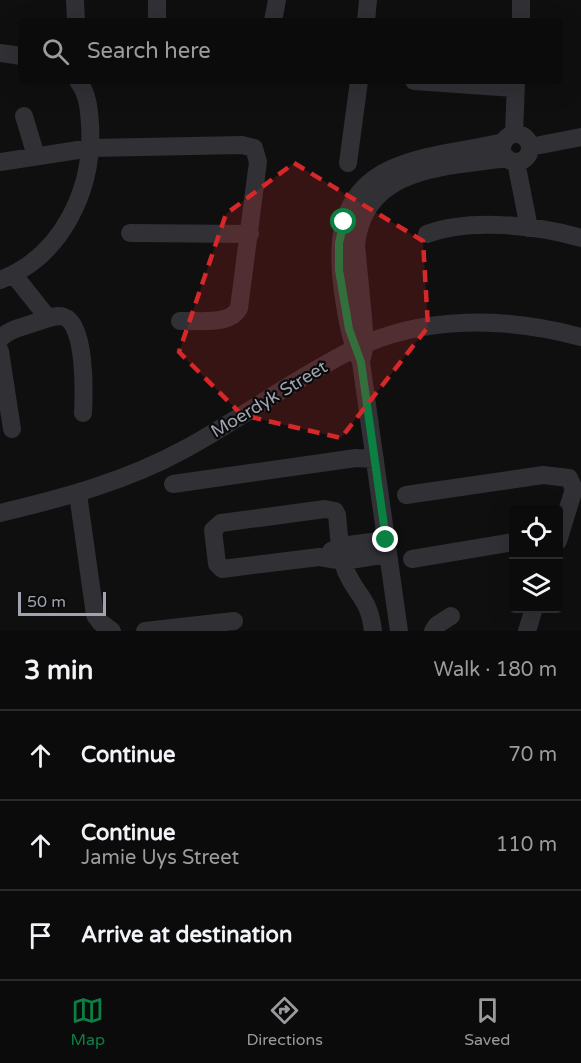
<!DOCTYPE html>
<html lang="en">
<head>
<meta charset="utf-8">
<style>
	:root { --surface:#0b0b0c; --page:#19191a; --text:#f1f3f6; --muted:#9a9b9d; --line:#2b2b2d; --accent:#0b8043 }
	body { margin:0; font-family:"Varela Round",sans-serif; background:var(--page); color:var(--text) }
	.controls { position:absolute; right:18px; bottom:18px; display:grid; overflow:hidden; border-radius:6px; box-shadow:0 6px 24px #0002 }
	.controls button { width:54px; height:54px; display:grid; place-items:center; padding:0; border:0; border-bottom:2px solid var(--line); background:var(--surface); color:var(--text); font:30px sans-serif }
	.scale { position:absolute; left:18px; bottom:15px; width:88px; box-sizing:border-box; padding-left:6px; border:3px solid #a0a4b1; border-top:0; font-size:16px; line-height:21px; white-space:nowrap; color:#a0a4b1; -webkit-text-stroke:4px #0a0a0b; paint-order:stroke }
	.stop { position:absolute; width:18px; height:18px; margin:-14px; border:4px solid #0b8043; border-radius:50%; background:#fff }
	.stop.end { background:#0b8043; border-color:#fff; box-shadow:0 2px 6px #0008 }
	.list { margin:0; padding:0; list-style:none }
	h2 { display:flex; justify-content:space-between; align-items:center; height:78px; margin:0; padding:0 24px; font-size:26px }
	h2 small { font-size:20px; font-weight:400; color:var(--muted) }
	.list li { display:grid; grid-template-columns:39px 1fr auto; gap:18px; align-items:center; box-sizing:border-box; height:90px; padding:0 24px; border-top:2px solid var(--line) }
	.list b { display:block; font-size:22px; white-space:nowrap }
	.list p { margin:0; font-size:20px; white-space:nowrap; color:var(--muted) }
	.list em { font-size:20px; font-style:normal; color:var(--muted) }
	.icon { flex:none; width:33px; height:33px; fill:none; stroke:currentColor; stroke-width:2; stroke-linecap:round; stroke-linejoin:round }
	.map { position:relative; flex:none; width:581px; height:631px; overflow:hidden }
	.search { position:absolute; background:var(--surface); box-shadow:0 6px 24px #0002; left:18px; right:18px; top:18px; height:66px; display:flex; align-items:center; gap:15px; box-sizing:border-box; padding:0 21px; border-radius:6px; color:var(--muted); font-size:22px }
	.sheet { height:348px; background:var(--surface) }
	nav { display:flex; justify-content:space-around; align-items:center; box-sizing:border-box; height:84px; border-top:2px solid var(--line); background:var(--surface); font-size:16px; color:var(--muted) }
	nav a { display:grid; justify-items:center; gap:3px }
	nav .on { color:var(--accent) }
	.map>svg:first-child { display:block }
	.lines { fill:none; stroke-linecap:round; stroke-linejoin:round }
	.minor { stroke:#303035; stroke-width:18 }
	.route { stroke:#0b8043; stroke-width:8 }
	.marked { fill:#d62828; fill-opacity:0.2; stroke:#d62828; stroke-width:4.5; stroke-dasharray:12 8; stroke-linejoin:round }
	.labels { text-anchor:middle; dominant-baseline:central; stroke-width:4.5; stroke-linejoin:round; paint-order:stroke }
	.street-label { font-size:18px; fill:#a0a4b1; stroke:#0a0a0b }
</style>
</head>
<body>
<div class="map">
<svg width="581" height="631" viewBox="0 0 581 631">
	<rect width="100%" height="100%" fill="#0f0f10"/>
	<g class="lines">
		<path class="minor" d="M75 0 76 21
			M157 0V21
			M273 21 277 0
			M366 21 368 0
			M521 21V0
			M0 53 21 56
			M414 81 515 88
			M24 116 36 156
			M514 134 516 81
			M502 148a14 14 0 1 1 28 0a14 14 0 1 1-28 0Z
			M530 147 581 137
			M0 162 91 148 242 145 254 148 258 162 239 308C230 326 198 320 180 321
			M516 162 529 228
			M348 163 359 81
			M130 233 250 234
			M427 234C469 218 538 225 581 238
			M14 275 48 318
			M0 280C63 256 94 188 90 124 89 109 88 94 78 81
			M0 339C9 329 25 326 37 322 46 319 56 314 64 317 86 324 84 394 83 413
			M0 351 12 429
			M359 358C351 341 348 323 345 305 336 252 334 195 391 169 426 153 467 151 504 142
			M173 484 356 458 375 459
			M78 494 95 615 100 622 112 631
			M406 495 543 475 569 478 574 489 558 541
			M0 513C63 498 127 481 185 449 242 418 295 378 354 349 424 315 507 317 581 337
			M331 551 341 546 386 540
			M412 559 514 542
			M145 631 234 621
			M373 631C369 597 357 597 346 571 339 554 339 533 337 515L335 511 325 509 221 523 213 530 217 564 222 569 319 557 344 561 388 554
			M399 631 361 362 365 345 363 318 356 245C364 166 445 167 507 158
			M433 631 437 625 451 616
			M527 631 534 608"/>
	</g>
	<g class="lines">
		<path class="route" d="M344 222 339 243V270L349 329 361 362 386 540"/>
	</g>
	<path class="marked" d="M294 163 423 241 428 327 341 438 242 415 179 352 226 214Z"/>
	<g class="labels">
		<g class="street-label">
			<text transform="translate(269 399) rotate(-31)">Moerdyk Street</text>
		</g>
	</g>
</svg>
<div class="controls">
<button><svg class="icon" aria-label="locate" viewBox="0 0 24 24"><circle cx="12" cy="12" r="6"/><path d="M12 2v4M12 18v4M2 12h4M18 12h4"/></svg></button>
<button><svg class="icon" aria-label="layers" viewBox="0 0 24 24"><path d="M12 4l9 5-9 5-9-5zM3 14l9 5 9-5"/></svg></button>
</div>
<div class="scale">50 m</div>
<div class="stop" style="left:344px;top:222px"></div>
<div class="stop end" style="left:386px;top:540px"></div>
<div class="search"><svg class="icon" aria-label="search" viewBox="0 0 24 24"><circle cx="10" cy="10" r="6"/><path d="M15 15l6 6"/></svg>Search here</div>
</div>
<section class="sheet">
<h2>3 min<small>Walk · 180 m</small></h2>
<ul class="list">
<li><svg class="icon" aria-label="ahead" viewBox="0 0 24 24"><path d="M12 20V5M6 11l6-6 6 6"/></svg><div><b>Continue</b></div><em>70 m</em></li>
<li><svg class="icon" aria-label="ahead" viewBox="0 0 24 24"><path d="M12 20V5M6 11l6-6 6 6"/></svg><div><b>Continue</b><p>Jamie Uys Street</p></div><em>110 m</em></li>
<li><svg class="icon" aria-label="arrive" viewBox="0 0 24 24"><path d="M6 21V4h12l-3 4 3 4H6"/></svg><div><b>Arrive at destination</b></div></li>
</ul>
</section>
<nav>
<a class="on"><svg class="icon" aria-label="map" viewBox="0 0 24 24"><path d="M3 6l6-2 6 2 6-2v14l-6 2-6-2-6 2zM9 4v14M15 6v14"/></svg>Map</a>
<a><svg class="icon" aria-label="directions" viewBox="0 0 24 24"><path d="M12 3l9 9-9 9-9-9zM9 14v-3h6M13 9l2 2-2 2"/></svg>Directions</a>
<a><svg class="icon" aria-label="saved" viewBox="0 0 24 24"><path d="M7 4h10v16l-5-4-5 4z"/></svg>Saved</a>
</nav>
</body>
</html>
